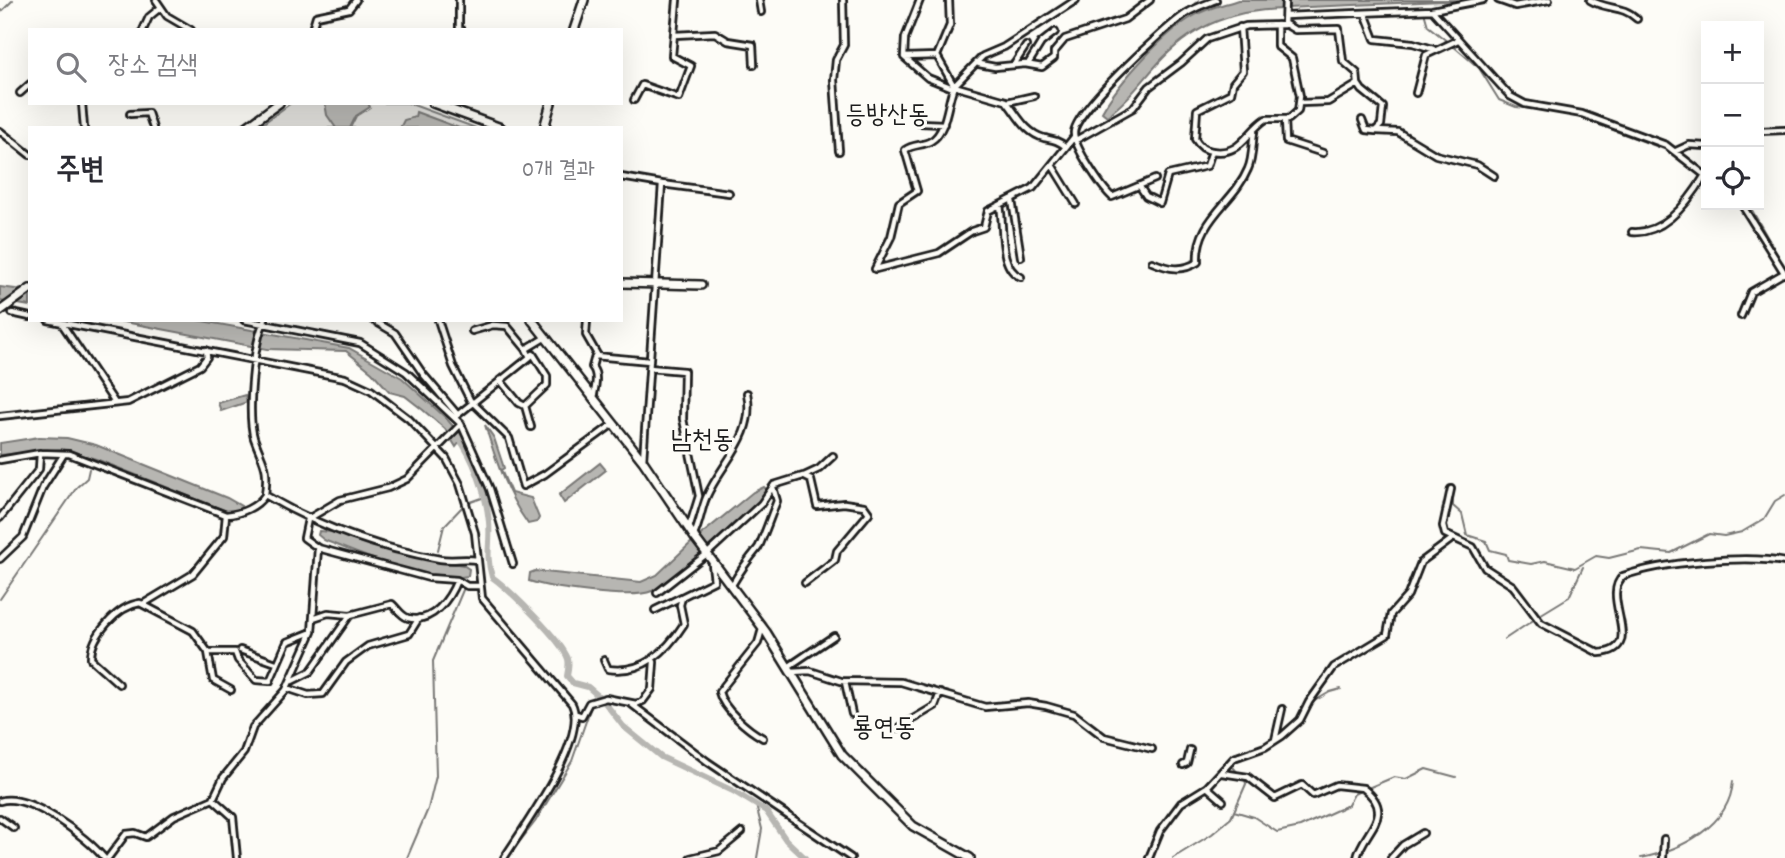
<!DOCTYPE html>
<html lang="ko">
<head>
<meta charset="utf-8">
<style>
	:root { --surface:#fff; --page:#f7f7f7; --text:#2b2b33; --muted:#7c7c81; --line:#e1e1e2 }
	body { margin:0; font-family:Dekko,"Poor Story",sans-serif; background:var(--page); color:var(--text) }
	.controls { position:absolute; right:21px; top:21px; display:grid; overflow:hidden; border-radius:0px; box-shadow:0 7px 28px #0002 }
	.controls button { width:63px; height:63px; display:grid; place-items:center; padding:0; border:0; border-bottom:2px solid var(--line); background:var(--surface); color:var(--text); font:35px sans-serif }
	.list { margin:0; padding:0; list-style:none }
	h2 { display:flex; justify-content:space-between; align-items:center; height:91px; margin:0; padding:0 28px; font-size:30px }
	h2 small { font-size:23px; font-weight:400; color:var(--muted) }
	.icon { flex:none; width:38px; height:38px; fill:none; stroke:currentColor; stroke-width:2; stroke-linecap:round; stroke-linejoin:round }
	.map { position:relative; flex:none; width:1785px; height:858px; overflow:hidden }
	.search { position:absolute; background:var(--surface); box-shadow:0 7px 28px #0002; left:28px; top:28px; width:595px; height:77px; display:flex; align-items:center; gap:18px; box-sizing:border-box; padding:0 24px; border-radius:0px; color:var(--muted); font-size:26px }
	.panel { position:absolute; background:var(--surface); box-shadow:0 7px 28px #0002; left:28px; top:126px; width:595px; height:196px; border-radius:0px }
	.map>svg:first-child { display:block }
	.green { fill:#e0dfdb; stroke:#7e7e7c; stroke-width:2 }
	.water { fill:#b7b6b2; stroke:#797876; stroke-width:2 }
	.lines { fill:none; stroke-linecap:round; stroke-linejoin:round }
	.stream { stroke:#797876; stroke-width:2 }
	.river { stroke:#b7b6b2; stroke-width:6 }
	.minor-casing { stroke:#1c1c1c; stroke-width:10 }
	.major-casing { stroke:#1c1c1c; stroke-width:12 }
	.minor { stroke:#fdfcf7; stroke-width:4.5 }
	.major { stroke:#fdfcf7; stroke-width:7 }
	.labels { text-anchor:middle; dominant-baseline:central; stroke-width:6; stroke-linejoin:round; paint-order:stroke }
	.quarter-label { font-size:26px; fill:#1c1c1c; stroke:#fdfcf7 }
</style>
</head>
<body>
<div class="map">
<svg width="1785" height="858" viewBox="0 0 1785 858">
	<rect width="100%" height="100%" fill="#fdfcf7"/>
	<filter id="ink" filterUnits="userSpaceOnUse"><feTurbulence type="fractalNoise" baseFrequency=".0143" numOctaves="2"/><feDisplacementMap in="SourceGraphic" scale="14" xChannelSelector="R" yChannelSelector="G"/><feConvolveMatrix kernelMatrix="1 2 1 2 8 2 1 2 1" color-interpolation-filters="sRGB"/></filter>
	<g filter="url(#ink)">
		<path class="green" d="M291 103H408L476 128H257Z"/>
		<path class="water" d="M1238 0H1283L1284 9C1236 10 1197 23 1163 58 1144 78 1129 100 1107 116L1102 112C1119 82 1162 35 1192 17 1206 8 1223 5 1238 0Z
			M1286 0H1465L1287 8Z
			M325 103H368L370 107 356 116 350 128H336L327 115Z
			M416 112 459 128H400L404 120 415 117Z
			M0 287 30 291V306L0 301Z
			M114 320H197L349 348 402 378 446 418 463 438 456 447 445 429 423 410 405 396 390 392 372 372 346 351 267 349Z
			M245 395 247 402 221 411 218 403Z
			M485 425 494 438 504 468 501 470 511 493 531 498 539 518 537 522 528 524C505 492 496 459 485 425Z
			M39 437 67 438 96 445 227 498 241 506 239 511H226L96 459 61 449 0 455V443Z
			M600 463 606 470 564 503 559 495Z
			M764 487 767 490 757 504 706 549 697 538 753 492Z
			M319 531 331 532 392 552 463 565 469 569 468 576C429 584 362 555 324 540L318 535Z
			M694 540 704 551C688 565 672 583 652 591 632 600 549 588 529 581L530 573 535 571 641 582 657 575Z"/>
		<g class="lines">
			<path class="stream" d="M1424 12 1428 26 1448 42
				M0 13 13 0
				M1152 39 1199 0
				M1452 45 1479 68 1499 100 1516 107 1550 111
				M1573 115 1672 152
				M1072 136 1075 124
				M1687 158 1706 171
				M1749 205 1785 268
				M1453 497V506L1462 514 1467 535 1486 541 1490 550 1506 554 1508 560 1531 564 1545 561 1575 568 1596 556 1609 558 1641 550 1671 553 1709 534 1724 536 1742 532 1764 519 1775 501 1785 495
				M468 503 482 498
				M438 550 444 526 464 505
				M0 599 77 487 87 478 89 469
				M1538 616 1569 597 1583 567
				M1505 639 1535 619
				M1311 703 1330 692 1341 689
				M1302 721 1308 708
				M1235 760 1233 767 1238 773
				M1368 788 1394 777 1406 779 1426 769 1456 777
				M756 805 762 829 757 858
				M1234 811 1254 817 1277 832 1300 827 1348 805 1354 794 1362 790
				M407 858 428 809 436 776 433 661 463 590
				M507 858 535 822 572 761 592 704
				M1173 858 1212 834 1231 818 1246 784 1245 779
				M1641 858C1681 850 1730 826 1733 781"/>
			<path class="river" d="M456 434C474 458 486 492 489 522 491 544 485 553 492 577 509 589 562 641 568 659 569 663 568 671 567 676L573 683 588 687 602 699 623 726 661 757 733 791 766 811 786 840 805 858"/>
			<g class="minor-casing">
				<path id="minor" d="M156 0 167 16 191 30
					M459 0V29L462 30
					M759 0 761 12
					M920 0 905 38 904 57 928 78 953 88
					M1498 0 1515 6 1549 0
					M1590 0C1606 10 1623 5 1637 19
					M1432 10 1510 96 1525 104 1582 114 1666 145 1706 176
					M1365 13 1375 39 1413 43 1433 49
					M1285 16 1432 10 1483 0
					M1285 24 1295 30 1339 29 1343 61 1357 73 1358 84 1362 90 1383 107 1381 125 1375 131 1366 130 1362 120
					M1240 27 1243 71 1233 83 1231 93 1197 110 1195 139C1199 146 1204 150 1212 151 1241 156 1246 132 1266 119H1289L1298 111 1300 96 1292 58 1277 46V25
					M143 30 149 17 160 8
					M320 30 313 26 316 16 349 9 356 0
					M675 35 715 33 728 41 753 45 754 65
					M937 56 950 25 949 0
					M904 57 937 56
					M1015 63 1026 46
					M979 64 995 67 1025 64 1042 67 1054 58V52L1065 39 1125 19 1150 0
					M1028 64 1041 43 1055 32
					M20 93 30 84
					M1416 93 1426 55 1458 40
					M634 100 642 85 679 98 691 66 672 56 677 0
					M1007 102 1034 96
					M82 103 84 128
					M1300 103 1328 102 1358 84
					M130 114 148 113 153 128
					M919 114 920 123 944 124
					M1285 119 1286 141 1323 153
					M0 131 30 155
					M1376 131 1398 132 1436 155 1477 165 1494 176
					M1759 131 1785 130
					M1076 140 1133 108 1149 87 1181 63 1207 39 1246 26 1284 25 1285 0
					M1065 146C1057 140 1053 140 1044 138 1025 133 1017 114 1006 101L954 86 983 56 1004 47 1076 0
					M839 151 834 80 836 60 844 45 843 0
					M1676 151 1689 145 1706 146
					M1052 165 1076 204
					M621 177 662 184 643 460
					M1155 179 1112 197C1102 188 1074 147 1074 133 1074 111 1166 26 1187 13 1196 7 1206 4 1216 0
					M662 184 729 193
					M1140 187 1146 196 1160 203 1168 175 1207 166 1212 151
					M1012 200 1021 257
					M1000 205C1004 225 998 269 1021 277
					M1742 205 1785 274
					M1632 232C1664 235 1690 200 1705 175
					M1152 262C1169 269 1182 272 1198 262 1195 220 1234 203 1248 169 1253 159 1252 143 1254 132
					M875 269 891 237 899 203 917 191 905 150C913 144 923 146 931 141 947 132 947 102 954 86L937 56
					M876 269 939 253 972 231 984 227 988 211 1033 188 1074 137
					M12 313 30 317
					M1741 316 1751 292 1784 273
					M48 320 345 378 371 390 409 419 446 458 460 484 475 533 482 598 572 704C589 738 523 828 504 858
					M244 320 360 343 406 372 461 424 490 489 513 564
					M265 320C253 342 247 414 254 438 263 464 269 464 265 495 318 526 378 548 440 559 453 561 464 558 477 560
					M373 320 395 333 423 374 457 414
					M438 320 453 366 470 400 509 438 523 486 545 474 613 424
					M587 320 586 335 598 356
					M62 324 115 403
					M472 331 493 325 507 326 526 349
					M649 368 684 371 683 419 699 496 689 528
					M500 380 519 403 525 406 531 427
					M593 399C595 388 599 375 592 367L595 356 650 361
					M525 406 547 385V376L533 354 530 357
					M0 416 128 402 200 366 207 357 206 350
					M455 417 530 357 526 349 546 337
					M0 460 40 453 69 454 226 515C241 514 257 507 265 495
					M804 476 819 469 833 456
					M1451 489 1443 526 1445 534 1473 547 1485 568 1513 586 1541 623 1599 653C1648 650 1599 598 1623 576 1662 562 1744 555 1785 562
					M0 518 39 469 40 453
					M694 535C700 523 701 510 706 498 722 461 756 437 747 393
					M318 548 429 578 457 580 467 586H479
					M0 559 23 537 43 487 64 454
					M732 585C740 571 748 560 758 548 761 544 773 510 777 501L773 487
					M657 593 708 553 761 504 774 485 803 476 811 480 817 506 844 503 864 506 869 513 837 551 835 560 805 583
					M143 604 193 574 224 536 226 515
					M655 610 714 581 712 564
					M350 615 392 604C397 608 401 616 408 618 433 624 450 598 457 580
					M762 629 758 643 719 692C723 709 748 730 763 738
					M240 650 276 663
					M208 652H235L238 660 256 680 270 681 287 642 312 632
					M604 660 608 669C643 674 666 652 684 624L680 605 682 598
					M788 667 834 636
					M791 672 810 671 841 681 901 682 985 707 1028 703 1046 706 1074 714 1104 737 1152 749
					M292 681 310 672 350 615 328 613 313 618
					M845 682 852 714
					M119 684 91 659C90 636 118 606 140 603L193 631 208 652 213 680 231 690
					M287 688 308 695 323 694 346 662 368 646 409 634 419 618
					M630 703 708 762 851 858
					M576 714 582 716 589 703 606 698 636 704 643 701 652 689 654 662
					M896 729 935 706 940 693
					M1275 740 1282 709
					M1183 765 1187 763 1190 750
					M1222 773 1248 777 1275 798 1302 785 1313 795 1336 785 1363 788C1398 815 1362 831 1357 858
					M1207 787 1223 801
					M213 799 233 817 237 858
					M0 801C28 792 87 837 104 858
					M0 818 14 828
					M108 858 126 834 135 833 146 837 174 816 213 799 223 778 244 752 253 727 286 690 312 632 318 548 304 538 308 519 340 500 388 488 407 479 461 424
					M690 858 719 851 742 832
					M1149 858 1160 831 1181 803 1207 787 1234 758 1265 747 1282 736 1300 720 1309 702 1334 667 1387 635 1391 614 1408 595 1421 562 1452 539
					M1391 858 1403 845 1423 833
					M1663 858 1664 839"/>
			</g>
			<g class="major-casing">
				<path id="major" d="M574 30 584 0
					M433 103 501 128
					M245 128 279 103
					M544 128 551 103
					M621 283 701 285
					M0 311 30 289
					M532 320 643 461 695 538 766 632 842 755 913 826 970 858"/>
			</g>
			<use href="#minor" class="minor"/>
			<use href="#major" class="major"/>
		</g>
	</g>
	<g class="labels">
		<g class="quarter-label">
			<text x="887" y="116">등방산동</text>
			<text x="702" y="441">남천동</text>
			<text x="884" y="729">룡연동</text>
		</g>
	</g>
</svg>
<div class="controls">
<button>+</button>
<button>−</button>
<button><svg class="icon" aria-label="locate" viewBox="0 0 24 24"><circle cx="12" cy="12" r="6"/><path d="M12 2v4M12 18v4M2 12h4M18 12h4"/></svg></button>
</div>
<div class="search"><svg class="icon" aria-label="search" viewBox="0 0 24 24"><circle cx="10" cy="10" r="6"/><path d="M15 15l6 6"/></svg>장소 검색</div>
<section class="panel">
<h2>주변<small>0개 결과</small></h2>
<ul class="list">
</ul>
</section>
</div>
</body>
</html>
